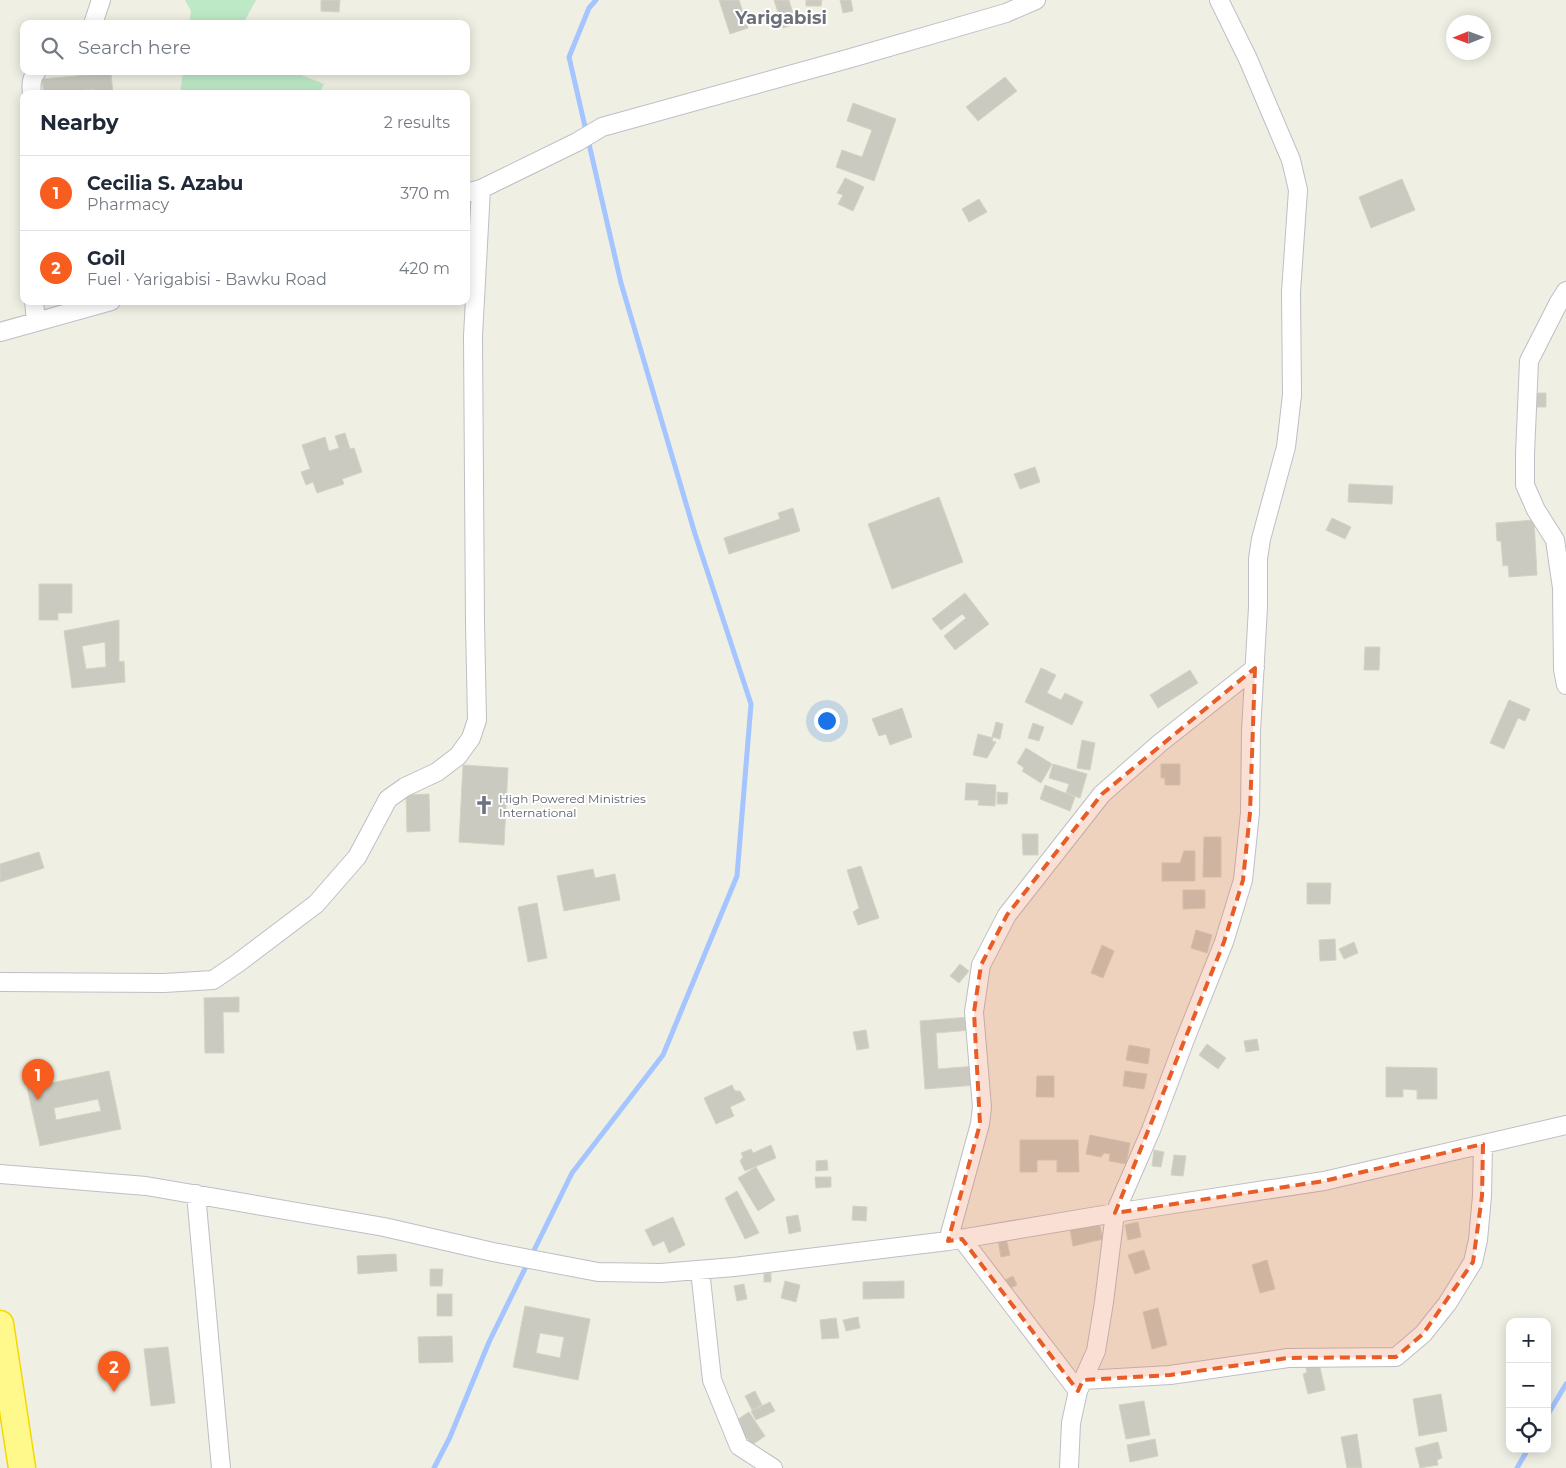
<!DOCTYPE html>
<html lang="en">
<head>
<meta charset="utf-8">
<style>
	:root { --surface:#fff; --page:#f6f6f7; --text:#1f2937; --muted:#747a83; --line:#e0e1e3; --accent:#f85d20 }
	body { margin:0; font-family:Montserrat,sans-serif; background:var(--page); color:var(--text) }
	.controls { position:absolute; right:15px; bottom:15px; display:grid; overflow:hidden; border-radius:10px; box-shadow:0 2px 12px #0003 }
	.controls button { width:45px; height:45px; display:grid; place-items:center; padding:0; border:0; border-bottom:1px solid var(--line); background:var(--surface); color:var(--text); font:25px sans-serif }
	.compass { position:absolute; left:1446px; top:15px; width:45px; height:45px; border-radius:50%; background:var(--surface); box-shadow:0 2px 12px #0003; rotate:269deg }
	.you { position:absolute; left:826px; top:720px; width:18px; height:18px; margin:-12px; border:4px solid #fff; border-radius:50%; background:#1a73e8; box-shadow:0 0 0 8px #1a73e833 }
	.badge { display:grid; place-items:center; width:32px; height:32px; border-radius:50%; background:var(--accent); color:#fff; font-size:16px; font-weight:700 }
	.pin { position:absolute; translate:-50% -41px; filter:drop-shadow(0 1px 2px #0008) }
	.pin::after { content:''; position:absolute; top:26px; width:18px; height:15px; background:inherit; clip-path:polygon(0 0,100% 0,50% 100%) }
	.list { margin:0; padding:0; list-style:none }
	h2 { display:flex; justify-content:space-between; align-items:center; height:65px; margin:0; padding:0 20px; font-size:21px }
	h2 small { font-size:16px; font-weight:400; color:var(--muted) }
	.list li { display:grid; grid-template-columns:32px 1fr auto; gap:15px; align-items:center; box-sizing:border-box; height:75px; padding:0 20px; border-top:1px solid var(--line) }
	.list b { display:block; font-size:19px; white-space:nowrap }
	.list p { margin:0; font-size:16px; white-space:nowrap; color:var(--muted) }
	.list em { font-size:16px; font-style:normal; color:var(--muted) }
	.icon { flex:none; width:28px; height:28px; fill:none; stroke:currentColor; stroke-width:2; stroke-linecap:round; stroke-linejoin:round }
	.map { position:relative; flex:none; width:1566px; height:1468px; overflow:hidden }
	.search { position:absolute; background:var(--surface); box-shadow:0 2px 12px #0003; left:20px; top:20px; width:450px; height:55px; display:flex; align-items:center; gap:12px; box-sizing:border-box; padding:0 18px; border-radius:10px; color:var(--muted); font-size:19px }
	.panel { position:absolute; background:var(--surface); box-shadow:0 2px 12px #0003; left:20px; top:90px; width:450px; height:215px; border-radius:10px }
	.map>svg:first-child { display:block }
	.green { fill:#bee9c7 }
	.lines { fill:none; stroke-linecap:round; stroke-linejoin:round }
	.stream { stroke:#a4c5ff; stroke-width:5 }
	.building { fill:#cacac0; stroke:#d5d3c1; fill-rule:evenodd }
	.minor-casing { stroke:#bdbfc6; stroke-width:20 }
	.highway-casing { stroke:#f3d900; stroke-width:29 }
	.minor { stroke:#fff; stroke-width:18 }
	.highway { stroke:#fff98b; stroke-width:26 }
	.marked { fill:#e85d27; fill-opacity:0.2; stroke:#e85d27; stroke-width:4; stroke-dasharray:10 6; stroke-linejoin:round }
	.labels { text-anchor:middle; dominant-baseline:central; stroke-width:4; stroke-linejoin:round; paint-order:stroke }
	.worship-label { font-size:12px; fill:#5b616d; stroke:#fff; text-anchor:start }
	.district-label { font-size:18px; font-weight:bold; fill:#6c7078; stroke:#fff }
</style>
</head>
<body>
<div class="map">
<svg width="1566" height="1468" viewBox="0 0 1566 1468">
	<rect width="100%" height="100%" fill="#f0efe3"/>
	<path class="green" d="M185 0H256L243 24H189L191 11Z
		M183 71H291L324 84 319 94H180Z"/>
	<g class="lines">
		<path class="stream" d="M1547 1416 1566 1384
			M434 1468 450 1437 489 1342 572 1173 663 1055 737 876 751 704 695 534 621 283 569 57 589 8 596 0
			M1517 1468 1528 1449"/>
	</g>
	<path class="building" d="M321 0H340L339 12 321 11Z
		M719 0H739L748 28 730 34Z
		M774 0H789L796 24 783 28Z
		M806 0H822L821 6H806Z
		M840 0H851L853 11 843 13Z
		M111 73 113 94H95L94 89 69 92V94H44L42 79Z
		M1005 77 1017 91 978 121 966 107Z
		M853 103 896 119 874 181 836 167 842 150 862 157 872 130 847 121Z
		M845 178 864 187 853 211 838 204 843 195 837 193Z
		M1402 179 1415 210 1371 228 1359 197Z
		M979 199 987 212 969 222 962 209Z
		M1533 393H1546V407H1532Z
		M345 433 350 449 354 448 362 472 342 479 344 484 317 493 313 482 306 485 301 472 310 469 302 445 325 437 329 451 339 448 335 436Z
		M1035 467 1040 482 1020 489 1014 474Z
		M1349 484 1393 486 1392 504 1348 502Z
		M939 497 963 562 892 589 868 524Z
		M793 508 800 531 729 554 724 538 780 519 778 513Z
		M1332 518 1351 527 1345 539 1326 530Z
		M1534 520 1537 575 1509 577 1508 565 1503 566 1501 541H1497L1496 523Z
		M39 584H72V613H58V620H39Z
		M965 593 989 624 955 650 944 636 966 618 962 614 941 630 932 619Z
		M119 620V662L124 661 125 682 72 688 64 631ZM105 642 106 667 86 669 82 646Z
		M1365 647H1380L1379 670H1364Z
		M1041 668 1056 675 1047 693 1061 700 1065 693 1083 702 1072 725 1025 702Z
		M1190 670 1198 683 1158 708 1150 695Z
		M1509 700 1530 709 1525 721 1518 718 1504 749 1490 743Z
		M902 708 912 737 890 745 886 734 879 736 872 719Z
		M996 722 1003 724 1000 739 992 737Z
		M1033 723 1044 727 1039 741 1028 738Z
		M978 734 993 738 992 741 996 742 987 758 973 755Z
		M1082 740 1095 743 1090 770 1077 768Z
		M1026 748 1052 764 1041 783 1022 771 1024 768 1017 763Z
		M1053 764 1087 774 1080 798 1066 793 1069 784 1049 778Z
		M1161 764H1180V785H1165V778H1161Z
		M463 765 508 768 504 845 459 842Z
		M966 783 996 785 995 806 978 805 979 800H965Z
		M1045 785 1075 797 1070 811 1040 799Z
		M997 792 1008 793 1007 804H997Z
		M429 794 430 831 407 832 406 795Z
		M1022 834H1038V855H1023Z
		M1204 837H1221V877H1203Z
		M1184 851H1195V881H1162V863H1180Z
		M39 852 44 868 0 882V864Z
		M861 866 879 918 858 925 853 912 859 908 847 870Z
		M593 869 595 878 615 874 620 900 564 911 557 876Z
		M1307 883H1331L1330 904H1307Z
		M1183 890H1205V908L1183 909Z
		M537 903 547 958 528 962 518 907Z
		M1196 930 1212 935 1207 953 1191 948Z
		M1335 939 1336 960 1320 961 1319 940Z
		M1354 942 1358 953 1344 959 1339 949Z
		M1102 945 1114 951 1103 978 1091 973Z
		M960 964 969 971 959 983 950 976Z
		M239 997V1012H223L224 1053H205L204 998Z
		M970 1017 971 1030 936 1033 938 1069 976 1066 977 1085 925 1089 920 1021Z
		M866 1030 869 1048 857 1050 853 1032Z
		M1257 1039 1259 1050 1246 1052 1244 1041Z
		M1207 1044 1226 1058 1218 1069 1199 1055Z
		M1129 1045 1150 1049 1148 1064 1126 1060Z
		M1386 1067 1437 1068V1099H1417V1090L1403 1089V1097H1386Z
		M109 1071 121 1129 39 1146 40 1145 27 1088ZM98 1099 101 1111 56 1120 54 1108Z
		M1125 1071 1147 1074 1144 1089 1123 1086Z
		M1037 1076H1054V1097H1036Z
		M732 1085 735 1091H740L745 1100 730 1107 734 1116 716 1124 704 1098Z
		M1090 1135 1130 1143 1126 1164 1109 1161 1110 1154 1104 1153 1101 1157 1086 1154Z
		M1020 1140H1078L1079 1172H1057V1160H1037V1172H1020Z
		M771 1145 776 1158 745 1171 740 1161 743 1157 741 1153 751 1149 753 1153Z
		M1154 1150 1164 1152 1161 1167 1152 1166Z
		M1174 1155 1186 1156 1183 1176 1171 1175Z
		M827 1160 828 1170 816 1171V1161Z
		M756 1167 775 1200 758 1211 738 1178Z
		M815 1177H831V1187L816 1188Z
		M737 1191 759 1233 745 1239 725 1198Z
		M853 1206 867 1207 866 1221 852 1220Z
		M798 1215 801 1231 789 1234 786 1217Z
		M673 1217 685 1245 669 1253 664 1241 653 1246 645 1230Z
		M1138 1222 1141 1237 1128 1240 1125 1225Z
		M1099 1223 1103 1239 1073 1246 1070 1229Z
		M1006 1238 1010 1255 1001 1257 998 1240Z
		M1144 1250 1150 1269 1135 1274 1128 1255Z
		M396 1254 397 1271 358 1274 357 1256Z
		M1267 1260 1275 1289 1260 1293 1252 1265Z
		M430 1269H443L442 1286H430Z
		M764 1273H771V1282H764Z
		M1013 1276 1017 1285 1003 1291 999 1283Z
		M785 1281 800 1285 796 1302 781 1298Z
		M904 1281V1298L863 1299V1282Z
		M744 1284 747 1299 737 1301 734 1286Z
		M437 1294H452V1316H437Z
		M525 1306 590 1319 578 1380 513 1367ZM540 1333 564 1337 560 1358 536 1353Z
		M1158 1308 1167 1345 1152 1349 1143 1312Z
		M858 1317 860 1328 846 1331 843 1320Z
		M836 1318 839 1338 822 1339 820 1320Z
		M452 1336 453 1362 419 1363 418 1337Z
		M168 1347 175 1403 151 1406 144 1349Z
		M1318 1358 1325 1390 1308 1394 1303 1374 1307 1372 1304 1361Z
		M755 1391 762 1405 752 1410 745 1396Z
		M1441 1394 1447 1431 1419 1436 1413 1399Z
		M1144 1401 1150 1435 1126 1439 1119 1405Z
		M770 1402 775 1411 756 1420 751 1411Z
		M749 1412 765 1436 752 1445 735 1421Z
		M1357 1434 1362 1468H1347L1341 1437Z
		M1155 1439 1158 1456 1130 1462 1127 1445Z
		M1438 1442 1442 1458 1437 1460 1438 1465 1420 1468 1415 1448Z"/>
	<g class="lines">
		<g class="minor-casing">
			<path id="minor" d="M93 24 101 0
				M32 94C31 85 31 78 37 71
				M466 193 481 189 577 142 602 127 851 58 1006 13 1036 0
				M1566 291 1559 302 1529 361 1525 454V485L1536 510 1555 540 1562 588 1563 669 1566 685
				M34 301 36 322
				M0 332 111 301
				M0 982 164 983 213 980 238 963 316 904 357 857 388 799 405 787 437 772 458 756 471 738 477 720 475 623 473 336 481 189
				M0 1174 146 1186 384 1227 493 1252 598 1272 661 1273 734 1267 948 1241 1115 1213 1324 1181 1566 1125
				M196 1194 221 1468
				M962 1239 1078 1391
				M948 1241 980 1124 982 1107 974 1012 981 965 1007 915 1102 794 1160 743 1255 668
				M700 1270 712 1380 739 1446 773 1468
				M1083 1380 1170 1375 1288 1358 1396 1357 1423 1334 1447 1304 1473 1262 1478 1240 1482 1196 1483 1144
				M1069 1468 1071 1423 1078 1391 1096 1351 1104 1302 1115 1213 1151 1130 1184 1042 1224 942 1243 880 1250 813 1251 731 1258 607V559L1261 539 1286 447 1292 395 1291 292 1298 190 1291 160 1248 59 1219 0"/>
		</g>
		<g class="highway-casing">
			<path id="highway" d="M0 1324 22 1468"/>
		</g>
		<use href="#minor" class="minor"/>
		<use href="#highway" class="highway"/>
	</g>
	<path class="marked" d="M1255 668 1250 813 1243 880 1224 942 1115 1213 1324 1181 1483 1144 1482 1196 1473 1262 1423 1334 1396 1357 1288 1358 1170 1375 1083 1380 1078 1391 962 1239 948 1241 980 1124 974 1012 981 965 1007 915 1102 794Z"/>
	<defs>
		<g id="church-bare" transform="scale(1.5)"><path d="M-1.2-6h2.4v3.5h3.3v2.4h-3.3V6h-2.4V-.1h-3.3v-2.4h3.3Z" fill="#6b7280" stroke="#fff" stroke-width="2.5" paint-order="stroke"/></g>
	</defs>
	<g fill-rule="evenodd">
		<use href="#church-bare" x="484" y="805"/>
	</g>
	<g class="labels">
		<g class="worship-label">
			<text x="499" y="798">High Powered Ministries<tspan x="499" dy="14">International</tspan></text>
		</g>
		<g class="district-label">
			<text x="781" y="18">Yarigabisi</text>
		</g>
	</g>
</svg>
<div class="controls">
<button>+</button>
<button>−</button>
<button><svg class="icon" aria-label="locate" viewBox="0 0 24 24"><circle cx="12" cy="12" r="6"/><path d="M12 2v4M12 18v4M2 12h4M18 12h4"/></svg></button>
</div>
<svg class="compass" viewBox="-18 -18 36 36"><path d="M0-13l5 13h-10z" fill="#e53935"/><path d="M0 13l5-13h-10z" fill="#747a83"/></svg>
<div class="you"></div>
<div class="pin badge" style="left:38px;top:1100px">1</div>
<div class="pin badge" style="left:114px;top:1392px">2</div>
<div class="search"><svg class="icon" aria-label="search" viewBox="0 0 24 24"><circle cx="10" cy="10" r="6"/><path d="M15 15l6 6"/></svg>Search here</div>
<section class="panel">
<h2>Nearby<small>2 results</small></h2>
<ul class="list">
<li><span class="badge">1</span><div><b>Cecilia S. Azabu</b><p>Pharmacy</p></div><em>370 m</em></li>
<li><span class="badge">2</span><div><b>Goil</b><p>Fuel · Yarigabisi - Bawku Road</p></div><em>420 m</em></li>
</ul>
</section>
</div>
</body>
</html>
